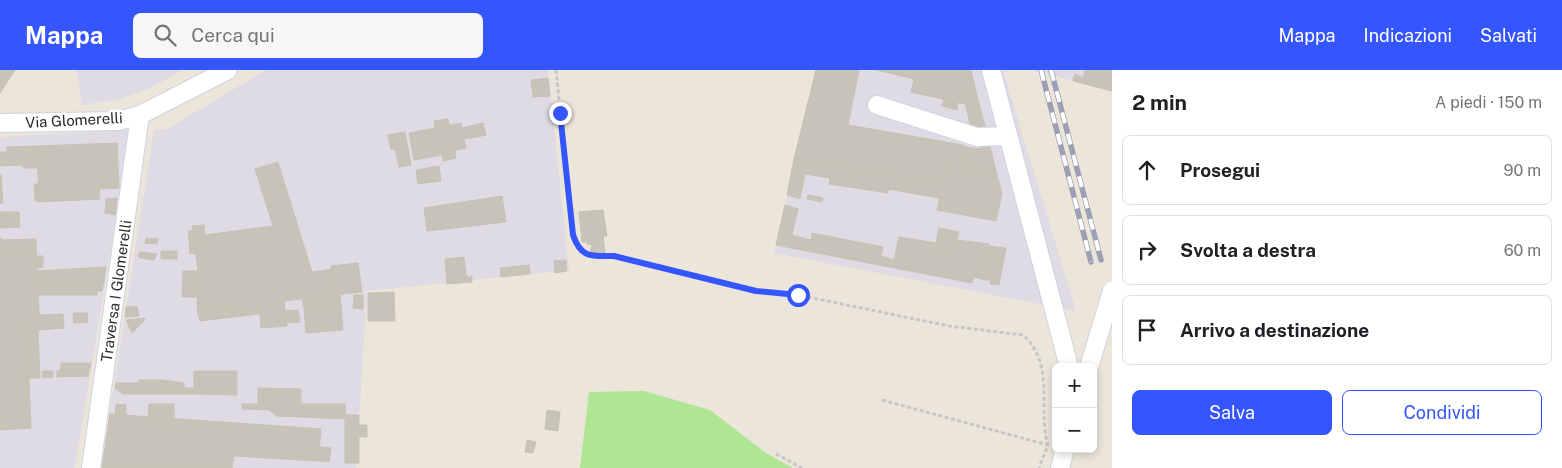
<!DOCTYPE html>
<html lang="it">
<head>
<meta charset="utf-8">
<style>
	:root { --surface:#fff; --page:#f6f6f6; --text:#202124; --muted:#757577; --line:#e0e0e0; --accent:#3555ff }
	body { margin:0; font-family:"Public Sans",sans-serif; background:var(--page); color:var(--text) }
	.controls { position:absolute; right:15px; bottom:15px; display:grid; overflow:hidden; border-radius:8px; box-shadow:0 2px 8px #0003 }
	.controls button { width:45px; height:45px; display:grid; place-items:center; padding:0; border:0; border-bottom:1px solid var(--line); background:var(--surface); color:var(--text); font:25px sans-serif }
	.stop { position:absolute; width:15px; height:15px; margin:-11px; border:4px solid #3555ff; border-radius:50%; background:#fff }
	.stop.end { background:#3555ff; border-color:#fff; box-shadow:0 1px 5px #0008 }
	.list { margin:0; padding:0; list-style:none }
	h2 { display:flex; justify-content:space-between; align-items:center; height:65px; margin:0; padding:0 20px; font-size:21px }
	h2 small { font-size:16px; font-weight:400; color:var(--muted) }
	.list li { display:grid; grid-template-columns:32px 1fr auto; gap:15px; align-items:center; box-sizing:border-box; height:70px; margin:0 10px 10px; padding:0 10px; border:1px solid var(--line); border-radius:8px }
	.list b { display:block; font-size:19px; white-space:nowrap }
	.list em { font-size:16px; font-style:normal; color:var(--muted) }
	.actions { display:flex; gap:10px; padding:15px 20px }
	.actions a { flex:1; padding:11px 0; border:1px solid var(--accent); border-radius:8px; text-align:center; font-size:18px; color:var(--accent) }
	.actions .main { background:var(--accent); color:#fff }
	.icon { flex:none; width:28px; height:28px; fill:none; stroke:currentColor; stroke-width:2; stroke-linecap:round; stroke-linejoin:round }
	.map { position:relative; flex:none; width:1112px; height:398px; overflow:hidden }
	header { display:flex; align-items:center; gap:30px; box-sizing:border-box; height:70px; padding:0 25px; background:var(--accent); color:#fff }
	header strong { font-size:24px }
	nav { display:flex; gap:28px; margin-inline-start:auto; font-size:18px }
	.search { width:350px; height:45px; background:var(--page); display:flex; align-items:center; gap:12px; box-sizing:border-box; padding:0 18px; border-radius:8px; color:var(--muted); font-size:19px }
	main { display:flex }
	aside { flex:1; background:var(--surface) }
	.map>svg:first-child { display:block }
	.industrial { fill:#dedbe4 }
	.green { fill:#aee693 }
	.building { fill:#c7c3b9; stroke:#c8c1b4 }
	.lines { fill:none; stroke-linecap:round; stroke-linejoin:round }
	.minor-casing { stroke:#cfd3e3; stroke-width:20 }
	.path { stroke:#c7c7c7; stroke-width:3; stroke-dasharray:4 2.5; stroke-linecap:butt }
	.minor { stroke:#fff; stroke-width:18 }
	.rail-casing { stroke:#9da0b5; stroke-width:5.5 }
	.rail { stroke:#fff; stroke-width:4; stroke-dasharray:11; stroke-linecap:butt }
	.minor-bridge-casing { stroke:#cfd3e3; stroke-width:20; stroke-linecap:butt }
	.minor-bridge { stroke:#fff; stroke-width:18 }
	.route { stroke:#3555ff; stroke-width:6 }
	.labels { text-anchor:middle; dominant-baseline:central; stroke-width:5; stroke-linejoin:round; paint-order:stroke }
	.street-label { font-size:15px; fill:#292929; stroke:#fff }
</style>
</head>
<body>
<header>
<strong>Mappa</strong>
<div class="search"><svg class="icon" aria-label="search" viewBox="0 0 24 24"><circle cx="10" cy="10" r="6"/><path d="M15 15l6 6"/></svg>Cerca qui</div>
<nav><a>Mappa</a><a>Indicazioni</a><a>Salvati</a></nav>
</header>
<main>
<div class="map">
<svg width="1112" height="398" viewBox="0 0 1112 398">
	<rect width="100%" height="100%" fill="#ece5da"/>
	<path class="industrial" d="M76 0H183L150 18 119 29 82 35Z
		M266 0H548L569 200 367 221 356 398H101L154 60 167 59Z
		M815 0H1003L1076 241 774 183Z
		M1032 0H1112V21Z
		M130 60 75 398H0V67Z"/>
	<path class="green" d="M644 321 710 340 766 383 793 398H580L589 322Z"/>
	<path class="building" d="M0 0H15L0 23Z
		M816 0H859L848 55 963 75 966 77 962 100 946 96 942 113 794 89Z
		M876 0H971L976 22 962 19 965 34 911 22 914 9Z
		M1085 0H1112V21L1073 11 1075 4 1083 8Z
		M548 8 550 26 533 27 531 10Z
		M962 19 976 22 985 56 972 63Z
		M944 29 958 32 957 40 942 36Z
		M448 49 449 55 435 58 434 51Z
		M461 53 462 58 475 55 477 67 464 69 466 78 455 80 456 88 443 91 442 85 414 90 409 63Z
		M483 53 486 65 477 67 475 55Z
		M405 62 411 95 399 97 395 79 391 80 388 65Z
		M117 73 119 118 99 119 100 129 39 132 37 76Z
		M980 74 990 76 996 101 986 103 962 100 966 77 981 79Z
		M37 76V98H23V95L0 96V82H7V77Z
		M794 89 942 113 939 128 888 119V123L829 114 830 108 805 104 800 129 787 125Z
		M278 92 312 202 332 199 334 225 284 231 287 256 261 258 259 233 197 240 198 201 192 156 204 155 205 165 273 156 255 99Z
		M439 96 441 111 425 113 422 99Z
		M946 96 986 103 996 101 1002 123 996 151 937 140Z
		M422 99 425 113 418 114 416 100Z
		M0 104H1L3 133H0Z
		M34 114H38L39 131H35Z
		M808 125 823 128 822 132 807 129Z
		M502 126 506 152 427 161 424 138Z
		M117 128 115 145 105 143 106 129Z
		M785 135 798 139 792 165 811 170 812 163 883 177 879 195 776 175Z
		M603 140 607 166H603L605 183 590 185 592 175 587 174V172H582L579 142Z
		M0 142H19L20 157 0 158Z
		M939 158 959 162 954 180 941 177 942 174H936Z
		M188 161H193L196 183 190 184Z
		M0 167 2 170 36 169V178L0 180Z
		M899 167 942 174 941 177 954 180 957 170 989 174 985 210 974 207 972 213 879 195 881 186 894 190Z
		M146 168 158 169 157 174 145 173Z
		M989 176 1006 178 999 215 990 214 991 210H985Z
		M36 178 40 260 27 261 31 358 0 360V180Z
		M161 181H177V189H161Z
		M140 182 157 184 154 190 140 188 138 185Z
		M36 186H43V197L37 198Z
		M464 187 466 206H468L469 208 472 206V212L447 214 445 189Z
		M566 190 567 201 555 203 554 191Z
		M358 193 362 222 334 225 331 196Z
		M529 195 530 204 501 207 500 198Z
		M106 197 104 211 38 214 37 201Z
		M183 201H198V227H182Z
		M104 211 102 221H97V225H38V214Z
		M394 222 395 251H368V223Z
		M340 225 341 235 304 237 302 229Z
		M354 225H363V239L353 238Z
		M259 233V244L200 251 197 240Z
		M341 235 343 260 306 263 304 237Z
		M137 236 139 246 125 247 126 237Z
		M298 240 300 252 286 253 285 241Z
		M73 243H87L88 252 74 253Z
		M63 244 64 258 40 260V245Z
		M144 248 145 250 132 263 126 250Z
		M27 261H38L40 308H29Z
		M61 293H91L88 306 57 307V301L61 300Z
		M42 301H53V307L43 308Z
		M194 301H237V325L194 324Z
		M139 310H163V318H172V324H123L115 318 116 313H139Z
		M163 310 184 313V318H194V324H172V318H163Z
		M258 318 301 319V334H345L346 349 277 346 269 340 242 339V334H258Z
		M116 334 126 335V345H115Z
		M149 334H174V348L148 347Z
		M547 340 560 342 558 361 545 359Z
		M110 344 321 359 318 391 234 386 232 398H102Z
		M345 345H359V355H367V367H359V393H345Z
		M527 370 536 372 533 383 525 382Z
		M320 377 331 378 329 392 318 391Z"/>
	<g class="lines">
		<g class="minor-casing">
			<path id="minor" d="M991 0 1069 297
				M877 35 977 67 1008 66
				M0 53 118 51 140 45 228 0
				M91 398 140 45
				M1060 398 1065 379"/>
		</g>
		<path class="path" d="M556 0 573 165C581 189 593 186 614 185L756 221 798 225 949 256 1023 265C1056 294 1037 340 1048 375
			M882 330 1048 375 1039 398
			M776 384 802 398"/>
		<use href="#minor" class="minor"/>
		<g class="rail-casing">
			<path id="rail" d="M1041 0 1091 192
				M1051 0 1101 190"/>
		</g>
		<use href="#rail" class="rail"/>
		<g class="minor-bridge-casing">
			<path id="minor-bridge" d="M1089 297 1112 221"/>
		</g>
		<use href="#minor-bridge" class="minor-bridge"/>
	</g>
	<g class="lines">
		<path class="route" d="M560 43 573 165C581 189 593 186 614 186L756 221 798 225"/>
	</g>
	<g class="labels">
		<g class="street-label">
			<text transform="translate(74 50) rotate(-3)">Via Glomerelli</text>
			<text transform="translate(116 221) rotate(-82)">Traversa I Glomerelli</text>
		</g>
	</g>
</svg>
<div class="controls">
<button>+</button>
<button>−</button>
</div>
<div class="stop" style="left:798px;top:225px"></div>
<div class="stop end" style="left:560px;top:43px"></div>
</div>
<aside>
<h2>2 min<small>A piedi · 150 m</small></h2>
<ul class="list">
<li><svg class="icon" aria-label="ahead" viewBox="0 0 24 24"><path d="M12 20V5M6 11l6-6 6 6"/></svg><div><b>Prosegui</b></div><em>90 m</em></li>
<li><svg class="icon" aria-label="right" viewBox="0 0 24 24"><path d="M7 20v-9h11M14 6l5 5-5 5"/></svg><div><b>Svolta a destra</b></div><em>60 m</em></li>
<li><svg class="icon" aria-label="arrive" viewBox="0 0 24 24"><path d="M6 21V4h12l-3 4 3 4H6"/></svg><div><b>Arrivo a destinazione</b></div></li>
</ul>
<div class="actions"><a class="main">Salva</a><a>Condividi</a></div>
</aside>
</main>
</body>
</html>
